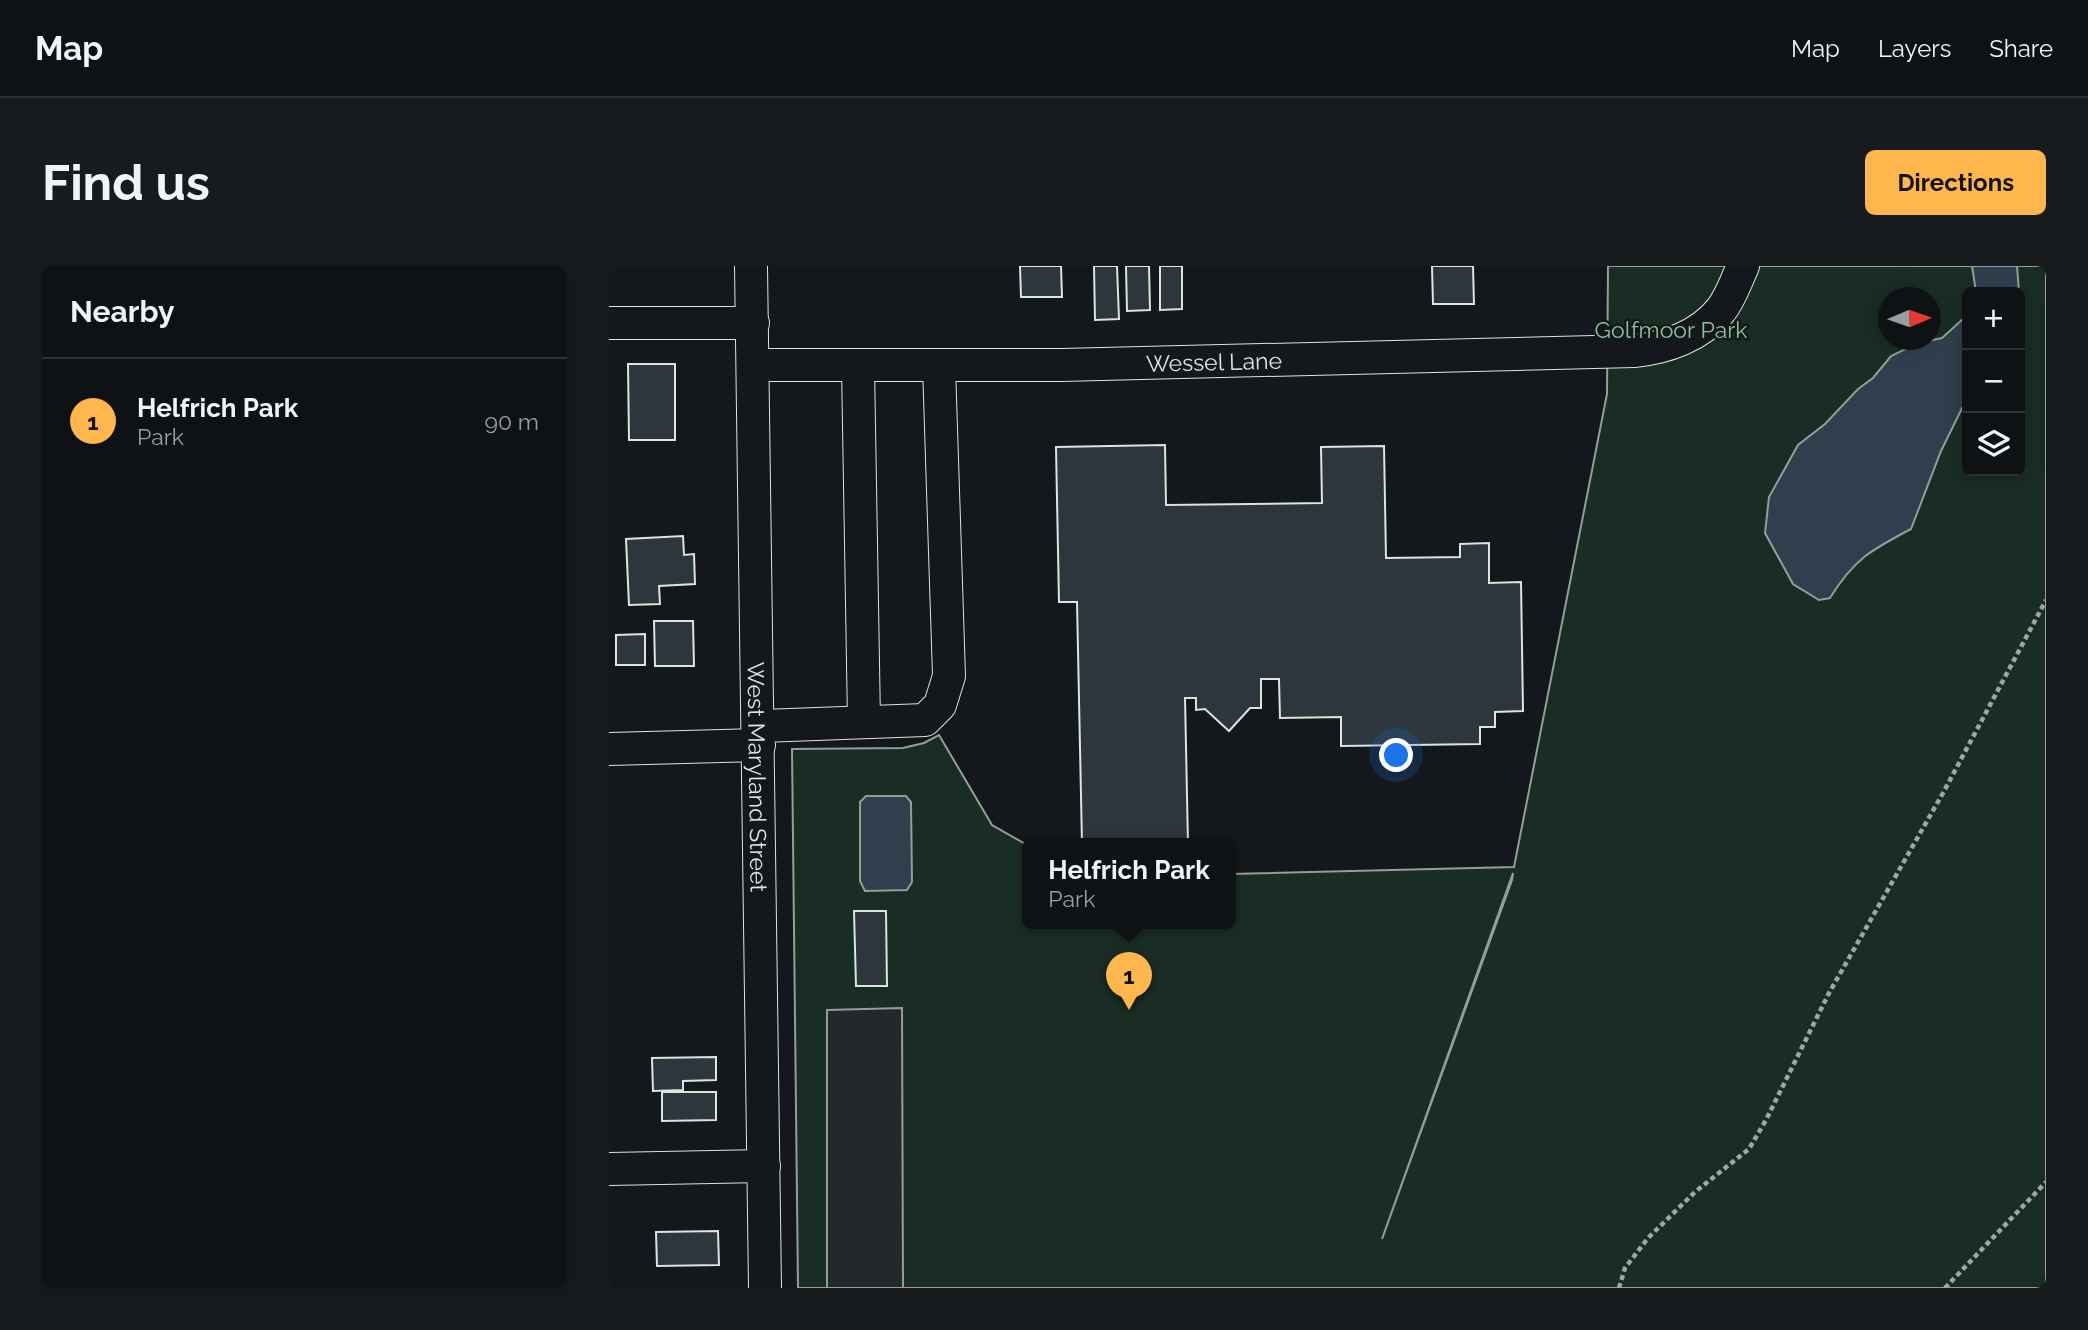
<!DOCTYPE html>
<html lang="en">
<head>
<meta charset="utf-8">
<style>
	:root { --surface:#0f1215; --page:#181b1e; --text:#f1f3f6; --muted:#9b9ea0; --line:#2f3234; --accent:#ffb74d }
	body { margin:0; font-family:Raleway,sans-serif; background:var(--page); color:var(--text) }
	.controls { position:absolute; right:21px; top:21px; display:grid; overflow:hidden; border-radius:10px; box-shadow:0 4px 18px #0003 }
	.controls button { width:63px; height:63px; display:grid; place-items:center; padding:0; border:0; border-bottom:2px solid var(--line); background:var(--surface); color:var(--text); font:35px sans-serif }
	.compass { position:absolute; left:1269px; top:21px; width:63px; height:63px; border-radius:50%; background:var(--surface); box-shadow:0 4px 18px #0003; rotate:88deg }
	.you { position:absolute; left:788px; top:490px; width:24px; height:24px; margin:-18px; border:5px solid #fff; border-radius:50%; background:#1a73e8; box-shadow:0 0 0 10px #1a73e833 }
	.badge { display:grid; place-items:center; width:46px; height:46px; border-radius:50%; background:var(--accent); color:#111; font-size:23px; font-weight:700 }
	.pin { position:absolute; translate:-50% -58px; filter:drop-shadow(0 2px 4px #0008) }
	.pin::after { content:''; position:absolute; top:37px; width:24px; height:21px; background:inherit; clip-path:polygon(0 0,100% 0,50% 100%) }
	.popup { position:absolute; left:413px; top:572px; width:214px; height:91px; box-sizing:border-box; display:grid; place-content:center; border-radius:10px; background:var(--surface); filter:drop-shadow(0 2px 5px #0005); font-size:23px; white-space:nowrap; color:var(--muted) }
	.popup b { font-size:26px; color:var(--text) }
	.popup::after { content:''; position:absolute; left:50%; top:100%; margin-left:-14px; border:14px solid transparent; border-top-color:var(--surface) }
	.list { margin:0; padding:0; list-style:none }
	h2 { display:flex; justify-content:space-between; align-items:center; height:91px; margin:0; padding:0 28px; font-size:30px }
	h2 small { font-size:23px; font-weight:400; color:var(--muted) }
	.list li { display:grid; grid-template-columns:46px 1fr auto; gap:21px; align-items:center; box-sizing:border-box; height:126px; padding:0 28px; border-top:2px solid var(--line) }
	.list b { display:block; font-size:26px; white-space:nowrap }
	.list p { margin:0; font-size:23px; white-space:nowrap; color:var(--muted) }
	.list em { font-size:23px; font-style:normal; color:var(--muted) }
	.icon { flex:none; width:38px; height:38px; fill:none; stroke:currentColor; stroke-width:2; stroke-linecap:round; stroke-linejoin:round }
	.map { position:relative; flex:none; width:1437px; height:1022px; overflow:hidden; border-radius:10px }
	header { display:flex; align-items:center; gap:42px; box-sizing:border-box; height:98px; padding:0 35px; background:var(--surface); border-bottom:2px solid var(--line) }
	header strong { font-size:33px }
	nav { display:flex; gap:38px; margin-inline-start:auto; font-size:24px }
	.intro { display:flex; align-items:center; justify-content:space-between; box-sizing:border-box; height:168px; padding:0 42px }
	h1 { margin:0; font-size:49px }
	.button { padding:18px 32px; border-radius:10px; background:var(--accent); color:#111; font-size:24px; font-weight:700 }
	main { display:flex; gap:42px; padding:0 42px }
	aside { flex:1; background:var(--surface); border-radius:10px; box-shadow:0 4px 18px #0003 }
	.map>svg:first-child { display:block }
	.green { fill:#1a2d24; stroke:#939e99; stroke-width:2; fill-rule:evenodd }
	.parking { fill:#24282b; stroke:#939e99; stroke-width:2 }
	.water { fill:#2f3f4d; stroke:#939e99; stroke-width:2 }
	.building { fill:#2c363c; stroke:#d8e6dc; stroke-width:2 }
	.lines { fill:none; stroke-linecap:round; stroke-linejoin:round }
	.minor-casing { stroke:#d8e6dc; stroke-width:34 }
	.path { stroke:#9da8a2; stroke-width:4.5; stroke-dasharray:5 3.5; stroke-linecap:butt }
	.minor { stroke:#14181c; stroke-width:32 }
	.labels { text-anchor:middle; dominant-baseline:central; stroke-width:5; stroke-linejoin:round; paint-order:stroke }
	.park-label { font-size:23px; fill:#8ac095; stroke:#14181c }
	.street-label { font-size:23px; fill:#d8e6dc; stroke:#14181c }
</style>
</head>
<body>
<header>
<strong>Map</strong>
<nav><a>Map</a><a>Layers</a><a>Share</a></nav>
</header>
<div class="intro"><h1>Find us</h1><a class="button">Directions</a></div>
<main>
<aside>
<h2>Nearby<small></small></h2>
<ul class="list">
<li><span class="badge">1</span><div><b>Helfrich Park</b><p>Park</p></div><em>90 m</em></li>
</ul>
</aside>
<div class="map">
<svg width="1437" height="1022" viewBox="0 0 1437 1022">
	<rect width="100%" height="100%" fill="#14181c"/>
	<path class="green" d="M999 0H1437V1022H189L183 483 294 482 315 477 330 469 383 559 418 579 419 658H622V608L905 601 998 128ZM1358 26H1411V205H1358ZM1280 32H1322V74H1280ZM904 607 903 614 773 973Z"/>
	<path class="parking" d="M293 742 294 1022H218V744Z"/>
	<path class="water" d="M1363 0H1408L1410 26H1367Z
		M1358 45V132L1332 185 1302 263C1262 284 1245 293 1221 332L1210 334 1184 318 1156 267 1160 231 1189 179 1216 158 1249 123 1264 112 1282 90 1309 77 1333 72 1355 52Z
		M257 530H297L302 536 303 616 298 624 256 625 251 615V536Z"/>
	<path class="building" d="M411 0H452L453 31H412Z
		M485 0H508L510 53 486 54Z
		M517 0H540L541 44 518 45Z
		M551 0H573V43L551 44Z
		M823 0H864L865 38H824Z
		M19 98H66V174H20Z
		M556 179 557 239 713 237 712 181 775 180 777 292 851 291V278L880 277V317L912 316 914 445 886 446V461H871V478L732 480V451L671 452 670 413H652V442H641L620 465 596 443 587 444V432H576L579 578H473L468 336H450L447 181Z
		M74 270 75 289 85 288 86 318 50 320 51 338 20 339 17 273Z
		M45 355H84L85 400H46Z
		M36 368V399H7V369Z
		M245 645H277L278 720H247Z
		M107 791V814L74 815V824L44 825 43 792Z
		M53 826H107V854L53 855Z
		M109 965 110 999 48 1000 47 966Z"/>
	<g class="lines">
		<g class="minor-casing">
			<g id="minor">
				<path id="s1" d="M142 0 156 1022"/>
				<path d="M0 57H144"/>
				<path id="s2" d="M145 99H452L1025 85C1057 82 1091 70 1112 44 1122 31 1127 15 1134 0"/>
				<path d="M249 100 255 456"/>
				<path d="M150 460 316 454 331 439 340 410 330 100"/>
				<path d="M0 483 150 479"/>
				<path d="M0 903 155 900"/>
			</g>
		</g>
		<path class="path" d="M1010 1022 1016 1002 1039 972 1086 926 1140 883 1157 854 1220 727 1334 527 1437 334
			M1336 1022 1437 916"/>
		<use href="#minor" class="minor"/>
	</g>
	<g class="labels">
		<g class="park-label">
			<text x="1062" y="63">Golfmoor Park</text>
		</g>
		<g class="street-label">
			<text stroke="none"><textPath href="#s2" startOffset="460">Wessel Lane</textPath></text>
			<text stroke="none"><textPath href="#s1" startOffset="511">West Maryland Street</textPath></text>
		</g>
	</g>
</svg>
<div class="controls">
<button>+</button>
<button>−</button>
<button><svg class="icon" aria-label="layers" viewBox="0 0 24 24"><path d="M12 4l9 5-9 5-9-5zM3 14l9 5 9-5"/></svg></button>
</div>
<svg class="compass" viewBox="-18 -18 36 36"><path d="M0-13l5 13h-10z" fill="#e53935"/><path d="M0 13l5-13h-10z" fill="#9b9ea0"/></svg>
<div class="you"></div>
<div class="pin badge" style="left:520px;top:744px">1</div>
<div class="popup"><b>Helfrich Park</b>Park</div>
</div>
</main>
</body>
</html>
